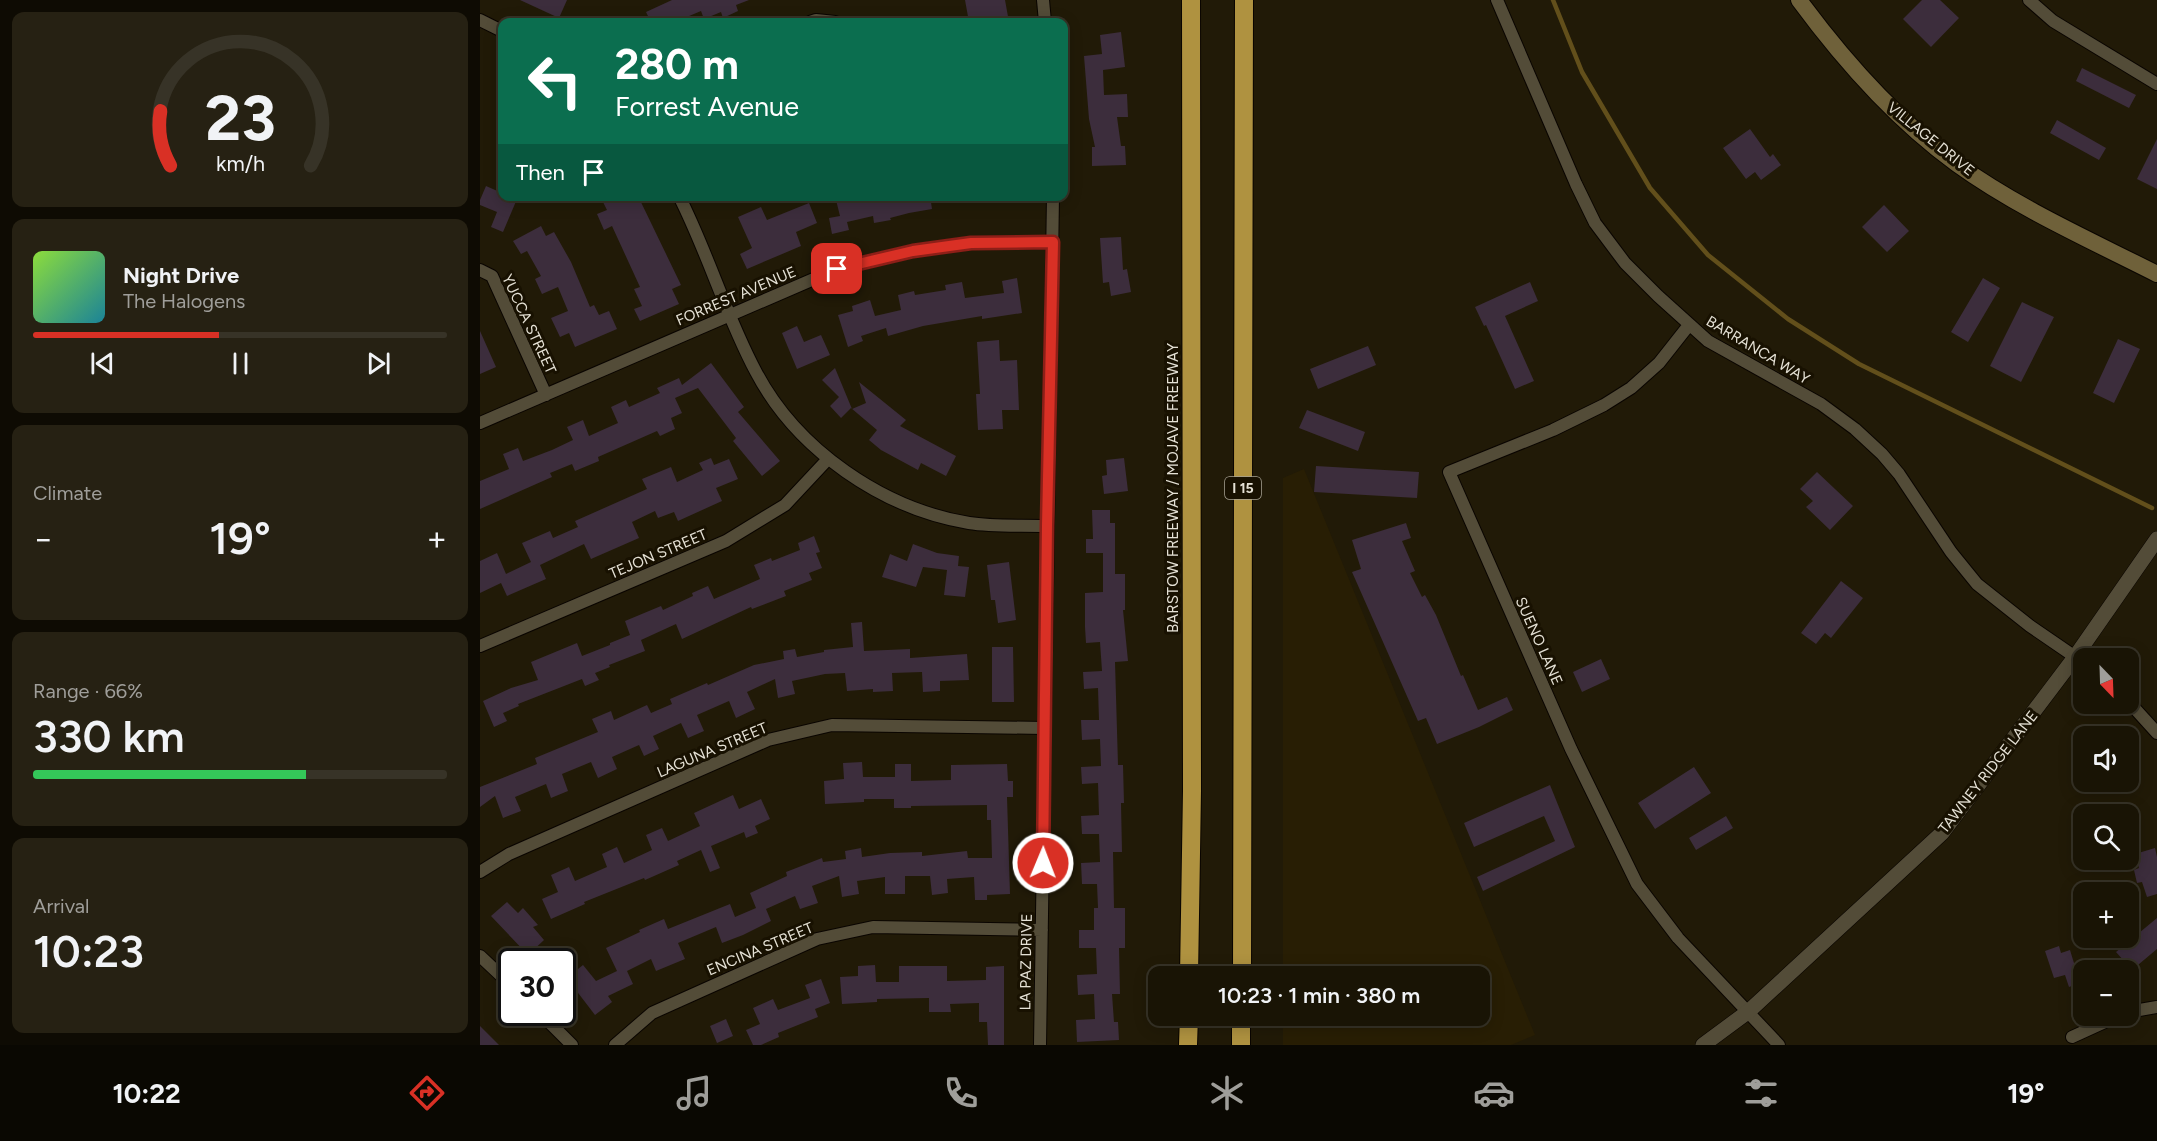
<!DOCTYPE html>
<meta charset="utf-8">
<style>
body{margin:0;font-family:Figtree,sans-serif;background:#262113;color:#f1f3f6;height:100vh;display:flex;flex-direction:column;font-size:22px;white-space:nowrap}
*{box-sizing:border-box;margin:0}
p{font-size:20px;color:#9f9e9a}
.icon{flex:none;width:33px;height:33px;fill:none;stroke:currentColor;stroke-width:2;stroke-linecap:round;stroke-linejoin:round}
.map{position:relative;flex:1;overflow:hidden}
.details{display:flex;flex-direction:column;gap:12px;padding:12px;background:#0e0b03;width:480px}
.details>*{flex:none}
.top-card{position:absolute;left:18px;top:18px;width:570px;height:183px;border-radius:12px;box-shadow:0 3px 15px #0003,0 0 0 2px #373327;background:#0b6e4f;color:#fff;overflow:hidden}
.needle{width:39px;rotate:157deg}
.tools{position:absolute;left:1593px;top:648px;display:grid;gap:12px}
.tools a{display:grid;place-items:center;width:66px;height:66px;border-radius:12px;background:#191405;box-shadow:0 3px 15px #0003,0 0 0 2px #373327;font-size:30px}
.speed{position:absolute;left:18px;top:948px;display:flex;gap:12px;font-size:30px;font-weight:700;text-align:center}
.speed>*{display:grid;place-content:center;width:78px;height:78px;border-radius:50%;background:#191405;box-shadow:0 3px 15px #0003,0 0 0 2px #373327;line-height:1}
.speed .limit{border:3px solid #111;border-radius:9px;background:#fff;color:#111}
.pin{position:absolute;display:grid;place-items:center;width:51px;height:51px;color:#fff;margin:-26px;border-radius:12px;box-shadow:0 3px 9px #0006}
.me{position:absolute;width:66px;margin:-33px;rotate:1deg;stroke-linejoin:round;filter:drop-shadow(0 0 4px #0008)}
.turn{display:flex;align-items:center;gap:21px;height:126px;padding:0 18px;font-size:27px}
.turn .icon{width:78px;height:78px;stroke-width:2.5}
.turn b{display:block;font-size:42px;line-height:51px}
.then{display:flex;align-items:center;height:57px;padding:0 18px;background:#0003;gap:12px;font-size:22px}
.big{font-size:45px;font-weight:600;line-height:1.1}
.details .tile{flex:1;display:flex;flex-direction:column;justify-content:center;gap:9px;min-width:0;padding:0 21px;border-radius:12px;background:#262113}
.details .dial{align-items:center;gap:0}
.dial svg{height:156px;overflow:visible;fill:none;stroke:#373327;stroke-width:7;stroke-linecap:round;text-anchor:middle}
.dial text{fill:#f1f3f6;stroke:none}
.song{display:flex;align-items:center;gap:18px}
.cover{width:72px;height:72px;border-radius:9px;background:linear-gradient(135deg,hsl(90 70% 55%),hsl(190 70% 35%))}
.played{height:6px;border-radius:3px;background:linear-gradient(90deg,#d93025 45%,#373327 45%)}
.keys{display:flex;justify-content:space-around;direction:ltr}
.heat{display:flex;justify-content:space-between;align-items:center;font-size:33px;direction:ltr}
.charge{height:9px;border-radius:4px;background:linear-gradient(90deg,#34c759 66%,#373327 0)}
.trip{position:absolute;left:668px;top:966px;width:342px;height:60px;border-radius:12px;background:#191405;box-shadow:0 3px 15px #0003,0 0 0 2px #373327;font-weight:600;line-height:60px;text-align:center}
.tabs{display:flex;height:96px;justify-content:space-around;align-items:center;background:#0a0802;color:#9f9e9a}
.tabs .icon{width:42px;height:42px}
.tabs .on{color:#d93025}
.tabs b{font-size:27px;color:#f1f3f6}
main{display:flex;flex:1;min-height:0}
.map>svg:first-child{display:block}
</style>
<main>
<section class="details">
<div class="tile dial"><svg viewBox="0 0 100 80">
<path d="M14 69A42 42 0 1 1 86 69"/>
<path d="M14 69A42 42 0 0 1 9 41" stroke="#d93025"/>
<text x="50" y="56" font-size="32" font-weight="700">23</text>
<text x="50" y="72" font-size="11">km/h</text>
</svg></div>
<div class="tile">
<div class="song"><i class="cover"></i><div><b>Night Drive</b><p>The Halogens</p></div></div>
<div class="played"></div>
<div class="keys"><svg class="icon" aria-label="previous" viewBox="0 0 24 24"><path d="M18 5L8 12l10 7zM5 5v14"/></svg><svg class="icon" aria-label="pause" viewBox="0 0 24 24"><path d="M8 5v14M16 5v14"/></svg><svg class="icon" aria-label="next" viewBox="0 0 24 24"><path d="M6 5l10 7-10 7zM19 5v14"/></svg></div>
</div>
<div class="tile"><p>Climate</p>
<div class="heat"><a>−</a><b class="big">19°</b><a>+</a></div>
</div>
<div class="tile"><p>Range · 66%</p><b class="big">330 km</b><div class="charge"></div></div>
<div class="tile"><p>Arrival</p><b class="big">10:23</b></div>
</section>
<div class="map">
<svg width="1677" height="1045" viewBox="0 0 1677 1045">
<rect width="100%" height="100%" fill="#211a07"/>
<!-- built -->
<path fill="#281e04" d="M824,469L1055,1035L1031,1045H803V1016H999V976H803V478Z"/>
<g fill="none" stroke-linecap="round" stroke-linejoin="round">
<!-- stream -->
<path stroke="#624f1b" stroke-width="4.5" d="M1073,0L1102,72L1170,188L1228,255L1308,319L1379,364L1672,508"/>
</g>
<!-- building -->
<path fill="#3c2d3c" d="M40,0H87L79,18Z
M192,0H269L256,5L258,11L243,18L241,12L224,19L221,11L195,22H171L166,12Z
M485,0H525L529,22H489Z
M1442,0H1460L1479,18L1451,47L1423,19Z
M641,32L645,67L623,70L624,95L647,94L648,117H637L641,146H645L646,165L612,166V147H615L609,119L604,56L622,54L620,35Z
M1602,68L1656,95L1649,108L1596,81Z
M1577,120L1626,148L1619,160L1570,133Z
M1270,129L1290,157L1293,154L1301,165L1281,180L1275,172L1266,179L1243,148Z
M1677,139V189L1657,179Z
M6,186L22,193V196H31L37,199L23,232L11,227L17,212L0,205V200Z
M120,196H158L201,285L192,289L199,304L160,321L154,309L162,306L154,289L160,287L132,226L124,230L117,214L127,210Z
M355,196H378L379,200L396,196H450L452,209L429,213L410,218L411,220L394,223L393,216L367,222L369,230L352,234L349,218L360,216Z
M329,203L337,223L316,232L321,246L267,269L260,254L272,248L258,217L281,207L287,220Z
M1404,205L1429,231L1407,252L1382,227Z
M61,226L66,236L74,232L91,262L110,307L114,305L119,315L129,311L137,329L95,347L89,333L80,337L71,318L88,311L78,287L62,294L55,279L61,276L47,251L41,254L33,241Z
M641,237L643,270L647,269L651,292L631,296L629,282L623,283L620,238Z
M537,278L542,313L502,319V316L443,326L408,336L406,328L381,336L383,341L368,347L358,315L373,311L372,306L390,300L395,316L421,310L418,295L434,291L435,295L466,290L465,285L482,282L485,298L524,293L522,281Z
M1503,278L1520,288L1488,342L1471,332Z
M1050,282L1058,301L1025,316L1054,381L1035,389L1006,325L1004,326L995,307Z
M1542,302L1574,317L1541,382L1510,366Z
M317,326L324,342L341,335L350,355L317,369L302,333Z
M0,331L16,367L0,374Z
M1638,339L1660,349L1634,403L1613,393Z
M519,340L520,361L537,360L539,410H522L523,429L498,430L496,394H500L497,342Z
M888,346L896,365L838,389L830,369Z
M231,363L264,407L258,412L300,461L282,476L253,441L256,438L218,388L195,398L202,413L191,418L195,429L180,436L177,431L118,457L119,461L95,471L92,464L70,473L72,477L0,509V481L29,469L23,454L38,448L43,461L72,450L93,440L87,427L103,420L109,436L138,423L131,407L146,400L149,407L180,393L177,388L199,378L202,385Z
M355,368L372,409L386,403L379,382L426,420L420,426L476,456L466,476L441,463L438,470L401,450L389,440L397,430L371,408L361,418L350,406L359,397L342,380Z
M827,410L885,432L878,451L819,428Z
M231,458L234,465L249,459L258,479L236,488L242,501L198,521L194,512L178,518L175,511L152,522L159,538L111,559L104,544L60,565L66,579L27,596L21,583L0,593V561L17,553L26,574L51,562L42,543L70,531L73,538L98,527L95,521L167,489L162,479L191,467L197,482L223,470L219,463Z
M644,458L648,491L624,494L622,476L627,475L626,460Z
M836,466L939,472L937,498L834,492Z
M1337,472L1373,506L1350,530L1326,507L1333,501L1320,489Z
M612,510H630V523H635V574H645V610H643L648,661L635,662L638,765H643L644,803H641L642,852H633L634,908H645V948H639L640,994H632L634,1022H638L639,1040L597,1042L596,1020L615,1019L614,994L598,995L597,975L617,974L616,948H599V930H614V908H618L617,884H602L601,863L620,862L619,834H602L601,816L619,815L618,783L602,784L601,767L621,766L620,739L602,740L601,720H619L618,688L604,689L603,672L622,671L620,642L606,643L605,627V593L623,592V553H606V539H613Z
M926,523L931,538L922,541L935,571L930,573L942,597L945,595L956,615L981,676L983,675L998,710L1027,697L1033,710L999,727L957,744L946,718L938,721L872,572L881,569L872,540Z
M334,536L340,552L336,553L342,568L329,573L332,580L304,591L306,596L272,609L271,607L202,639L196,624L161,640L165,651L129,665L130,667L115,673L119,680L105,686L102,679L38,704L39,706L23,713L27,721L14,727L3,701L31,688L58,680L51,662L97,643L102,656L130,645V643L150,635L145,621L181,606L183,610L213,596L212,593L228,586L234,599L280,579L274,565L291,558L292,561L320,550L318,543Z
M433,544L457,553L479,556L478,566L489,567L485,597L464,595L467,570L443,567L436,587L402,577L410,554L427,561Z
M529,562L536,620L518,623L515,600H511L507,565Z
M1361,581L1383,598L1351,638L1345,633L1336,644L1321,633Z
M382,622L384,651L430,649V658L487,654L489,680L460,681V691L443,692L442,672L412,673L413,691L393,692V689L367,691L365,673L345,674L312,681L315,694L298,698L295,679L267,692L275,709L256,718L249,701L217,715L224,731L208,738L201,723L173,736L179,749L164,756L159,745L132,757L137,769L118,778L111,762L82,774L88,791L71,798L66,784L35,797L41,811L23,818L15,796L0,807V787L57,764L55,758L118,732L112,719L131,711L134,720L167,705L171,713L192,704L190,699L227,683L228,685L274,665L304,659L303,651L315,649L317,657L344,652V650L373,647L371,623Z
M512,647H533L534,702H512Z
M1121,659L1130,679L1102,692L1093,672Z
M382,762L383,777H415V764H431V781L471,780V765L527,764L528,781H533V797H527L530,894L507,895V900H495L494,877L467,879L468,893L452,895L450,876H425V894H405V877L377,881L379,894L362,897L359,876L332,886L338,903L320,909L315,896L286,909L291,921L263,935L242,943L236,927L198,943L205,959L176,971L171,959L147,971L153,984L128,996L132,1002L115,1015L92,985L82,993V959L93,973L103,965L116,981L137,971L126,948L160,932L159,930L184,919L188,929L250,904L255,917L276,908L270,893L307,876L306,872L342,858L343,862L366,859L365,851L381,848L382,857L410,853L442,852V856L487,851L488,858H512L511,820H507V805L431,806V808H414V799H384V802L345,804L344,781L364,779L363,763Z
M1214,767L1231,793L1175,829L1158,803Z
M1070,785L1095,847L1003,891L997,877L1075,841L1064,816L994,847L984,823Z
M253,795L259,809L281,799L290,819L275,826L278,833L266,838L264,832L231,846L240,868L230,872L221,850L197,861L199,865L165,880L164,878L104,902L105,904L71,919L62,899L78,892L71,875L89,867L95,881L127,867L122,854L137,847L144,863L172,850L166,835L182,828L188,841L220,826L214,813Z
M1246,816L1253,828L1216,850L1209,838Z
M1675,848L1677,857V894L1667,897L1662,882L1657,883L1654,870L1659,868L1655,854Z
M27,902L38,913L43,908L58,925L53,927L64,940L48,955L11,916Z
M1677,918V949L1652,970L1636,952Z
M1579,946L1581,953L1590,950L1600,983L1589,987L1585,975L1574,978L1565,951Z
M395,965L396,982H419V966H467V981L506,980V967L524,966V1045H508L507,1022H499V1003L470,1004L471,1012H449V998L397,999V1002L362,1004L360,977L378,976V966Z
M341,979L350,1003L335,1009L338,1017L298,1033L299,1037L281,1045H273L266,1030L280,1024L273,1008L293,999L298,1010L330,998L325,985Z
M246,1019L253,1036L237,1043L230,1026Z
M0,1026L19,1045H0Z"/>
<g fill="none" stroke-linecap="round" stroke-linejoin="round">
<!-- minor casing -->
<g stroke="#0a0500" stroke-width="14">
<path id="minor" d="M563,0L565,22
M1017,0L1096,184L1115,223L1145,263L1178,296L1228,341L1341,404L1375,429L1402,454L1419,474L1471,552L1497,584L1550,626L1604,663
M1549,0L1573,21L1677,84
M0,20L22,31
M330,22L336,20L355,22
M199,196C228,253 246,316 276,372C317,450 403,509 489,523C514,527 542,525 567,526
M0,270L12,276L66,395
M1209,325L1179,363L1151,388L1124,405L1073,430L969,472L1091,749L1157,884L1198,938L1299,1045
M0,423L357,269L433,251L491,243L573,242
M0,646L246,541L305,505L348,459
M1648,701L1677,733
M0,872L29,854L288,740L352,725L564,728
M0,956L32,986
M59,1012L92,1045
M1648,1012L1677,1007
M1592,1037L1638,1016
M135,1045L172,1013L337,939L393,927L562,930
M560,1045L573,196"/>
</g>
<!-- tertiary casing -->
<g stroke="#0a0500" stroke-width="16">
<path id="tertiary" d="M1223,1045L1269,1011L1462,833L1595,657L1677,539"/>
</g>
<!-- secondary casing -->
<g stroke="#0a0500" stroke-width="18">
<path id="secondary" d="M1319,0C1364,61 1415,119 1477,164C1538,208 1610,240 1677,274"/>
</g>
<!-- motorway casing -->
<g stroke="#0a0500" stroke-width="20">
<path id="motorway" d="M709,976L712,791L711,0
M762,976L764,0
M708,1045L709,1016
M761,1045V1016"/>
</g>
<!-- minor -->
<use href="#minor" stroke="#534c38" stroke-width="12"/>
<!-- tertiary -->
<use href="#tertiary" stroke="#534c38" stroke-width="15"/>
<!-- secondary -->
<use href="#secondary" stroke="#6f613a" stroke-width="16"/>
<!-- motorway -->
<use href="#motorway" stroke="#af9240" stroke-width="18"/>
</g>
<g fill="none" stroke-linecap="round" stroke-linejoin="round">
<!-- route casing -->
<g stroke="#8d1f18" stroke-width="15">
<path id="route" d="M357,269L433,251L491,243L573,242L567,526L563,863"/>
</g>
<!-- route -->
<use href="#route" stroke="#d93025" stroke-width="10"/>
</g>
<g text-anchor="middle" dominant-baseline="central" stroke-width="6" stroke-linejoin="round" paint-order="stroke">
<!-- shield labels -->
<rect fill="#181101" stroke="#a8a395" stroke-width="1.5" x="745" y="477" width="36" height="22" rx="4.5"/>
<g font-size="14" font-weight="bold" fill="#e5e1d5">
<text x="763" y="488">I 15</text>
</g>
<!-- street labels -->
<g font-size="15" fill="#e5e1d5" stroke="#181101">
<text transform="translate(1451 139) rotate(39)">VILLAGE DRIVE</text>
<text transform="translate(256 296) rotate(-23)">FORREST AVENUE</text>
<text transform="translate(49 324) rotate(65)">YUCCA STREET</text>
<text transform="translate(1278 350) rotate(31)">BARRANCA WAY</text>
<text transform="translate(693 488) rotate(-90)">BARSTOW FREEWAY / MOJAVE FREEWAY</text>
<text transform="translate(178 554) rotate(-23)">TEJON STREET</text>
<text transform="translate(1059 641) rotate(66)">SUENO LANE</text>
<text transform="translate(232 750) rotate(-23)">LAGUNA STREET</text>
<text transform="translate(1508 772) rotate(-52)">TAWNEY RIDGE LANE</text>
<text transform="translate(280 949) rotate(-23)">ENCINA STREET</text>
<text transform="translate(546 962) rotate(-89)">LA PAZ DRIVE</text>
</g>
</g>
</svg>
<div class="tools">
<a><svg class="needle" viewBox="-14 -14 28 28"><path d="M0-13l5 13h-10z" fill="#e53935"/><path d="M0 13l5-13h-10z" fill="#9f9e9a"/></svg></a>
<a><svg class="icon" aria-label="sound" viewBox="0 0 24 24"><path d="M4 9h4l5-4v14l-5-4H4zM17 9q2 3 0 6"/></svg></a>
<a><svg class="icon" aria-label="search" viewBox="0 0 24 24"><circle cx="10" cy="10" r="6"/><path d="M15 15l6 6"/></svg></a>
<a>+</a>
<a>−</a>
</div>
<div class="speed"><div class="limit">30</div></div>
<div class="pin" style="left:357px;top:269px;background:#d93025"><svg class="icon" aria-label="arrive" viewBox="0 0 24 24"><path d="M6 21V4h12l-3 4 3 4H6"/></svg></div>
<svg class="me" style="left:563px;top:863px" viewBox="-20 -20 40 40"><circle r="17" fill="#d93025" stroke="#fff" stroke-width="3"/><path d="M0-11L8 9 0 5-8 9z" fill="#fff"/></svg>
<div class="trip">10:23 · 1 min · 380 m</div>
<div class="top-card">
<div class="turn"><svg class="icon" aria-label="left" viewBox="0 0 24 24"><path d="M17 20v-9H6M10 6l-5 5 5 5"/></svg><div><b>280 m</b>Forrest Avenue</div></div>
<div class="then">Then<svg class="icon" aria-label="arrive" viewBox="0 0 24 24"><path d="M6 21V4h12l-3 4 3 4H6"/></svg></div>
</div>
</div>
</main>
<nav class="tabs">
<b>10:22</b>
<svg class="icon on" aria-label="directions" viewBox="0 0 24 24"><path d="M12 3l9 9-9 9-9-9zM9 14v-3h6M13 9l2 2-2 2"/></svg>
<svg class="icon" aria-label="music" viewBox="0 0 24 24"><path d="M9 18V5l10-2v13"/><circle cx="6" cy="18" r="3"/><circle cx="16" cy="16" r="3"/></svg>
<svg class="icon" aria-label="phone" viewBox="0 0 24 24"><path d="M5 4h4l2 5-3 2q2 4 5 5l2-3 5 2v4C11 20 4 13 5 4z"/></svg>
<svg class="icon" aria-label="climate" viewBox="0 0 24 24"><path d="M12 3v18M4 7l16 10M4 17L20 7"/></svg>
<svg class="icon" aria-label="car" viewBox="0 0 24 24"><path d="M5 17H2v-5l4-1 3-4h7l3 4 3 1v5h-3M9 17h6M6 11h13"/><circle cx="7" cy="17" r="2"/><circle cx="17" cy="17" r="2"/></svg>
<svg class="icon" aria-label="filters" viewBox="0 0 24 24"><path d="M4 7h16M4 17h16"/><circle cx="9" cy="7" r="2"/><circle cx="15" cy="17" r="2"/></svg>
<b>19°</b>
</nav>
